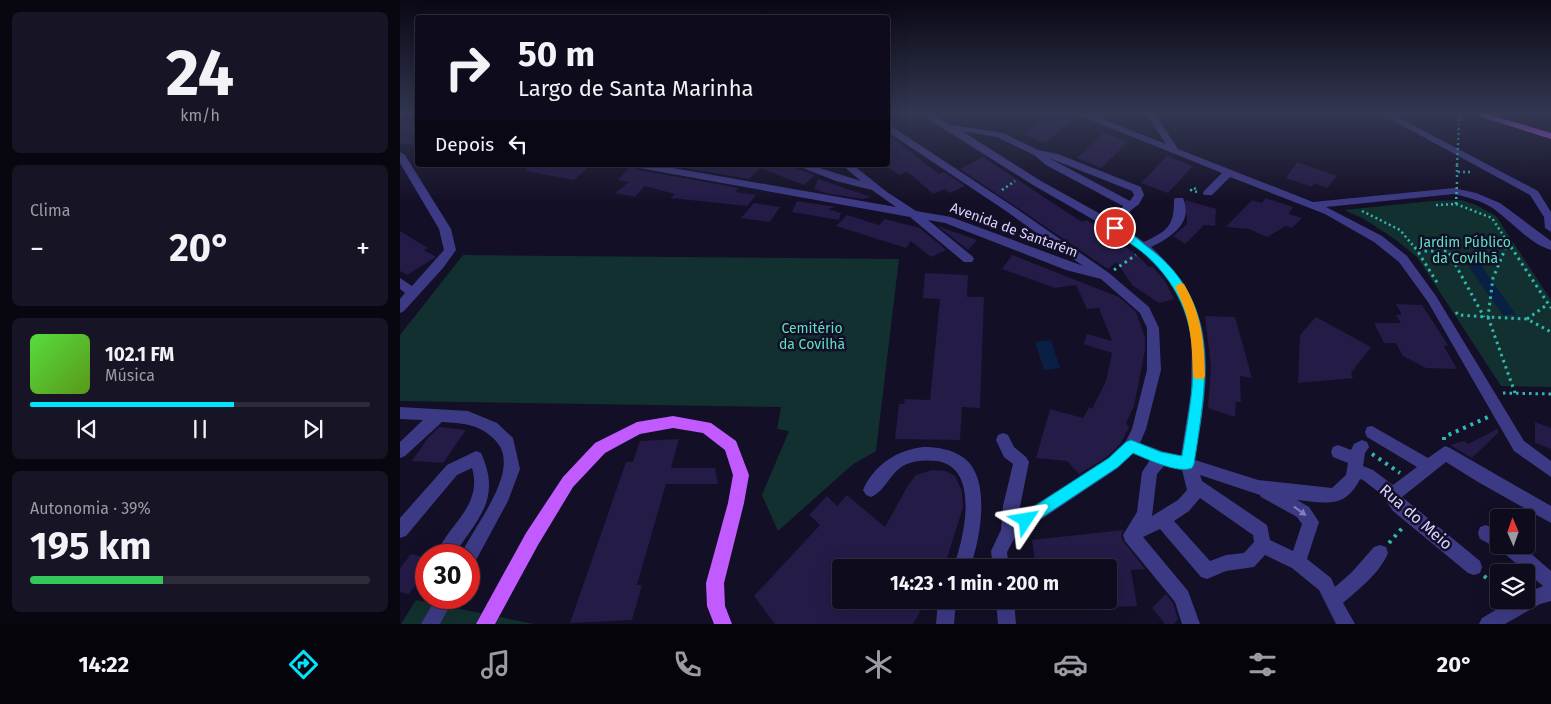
<!DOCTYPE html>
<html lang="pt">
<meta charset="utf-8">
<style>
body{margin:0;font-family:"Fira Sans",sans-serif;background:#171425;color:#f1f3f6;height:100vh;display:flex;flex-direction:column;font-size:19px;white-space:nowrap}
*{box-sizing:border-box;margin:0}
p{font-size:16px;color:#9b9ba3}
.icon{flex:none;width:28px;height:28px;fill:none;stroke:currentColor;stroke-width:2;stroke-linecap:round;stroke-linejoin:round}
.map{position:relative;flex:1;overflow:hidden}
.drawer{display:flex;flex-direction:column;gap:12px;padding:12px;background:#08060f;width:400px}
.drawer>*{flex:none}
.top-card{position:absolute;left:15px;top:15px;width:475px;height:152px;border-radius:5px;box-shadow:0 5px 20px #0002,0 0 0 1px #2e2b3b;background:#0e0b1c;color:#f1f3f6;overflow:hidden}
.needle{width:32px;rotate:358deg}
.buttons{position:absolute;left:1090px;top:509px;display:grid;gap:10px}
.buttons a{display:grid;place-items:center;width:45px;height:45px;border-radius:5px;background:#0e0b1c;box-shadow:0 5px 20px #0002,0 0 0 1px #2e2b3b;font-size:25px}
.speed{position:absolute;left:15px;top:544px;display:flex;gap:10px;font-size:25px;font-weight:700;text-align:center}
.speed>*{display:grid;place-content:center;width:65px;height:65px;border-radius:50%;background:#0e0b1c;box-shadow:0 5px 20px #0002,0 0 0 1px #2e2b3b;line-height:1}
.speed .limit{border:8px solid #d22;background:#fff;color:#111}
.pin{position:absolute;display:grid;place-items:center;width:42px;height:42px;color:#fff;margin:-21px;border:2px solid #fff;border-radius:50%;box-shadow:0 1px 5px #0007}
.me{position:absolute;width:55px;margin:-28px;rotate:57deg;stroke-linejoin:round;filter:drop-shadow(0 0 4px #0008)}
.turn{display:flex;align-items:center;gap:18px;height:105px;padding:0 20px;font-size:22px}
.turn .icon{width:65px;height:65px;stroke-width:2.5}
.turn b{display:block;font-size:35px;line-height:42px}
.then{display:flex;align-items:center;height:48px;padding:0 20px;background:#0003;gap:10px;font-size:19px}
.big{font-size:38px;font-weight:700;line-height:1.1}
.drawer .card{flex:1;display:flex;flex-direction:column;justify-content:center;gap:8px;min-width:0;padding:0 18px;border-radius:8px;background:#171425}
.drawer .dial{align-items:center;gap:0}
.dial b{font-size:65px;line-height:1}
.song{display:flex;align-items:center;gap:15px}
.cover{width:60px;height:60px;border-radius:8px;background:linear-gradient(135deg,hsl(110 70% 55%),hsl(90 70% 35%))}
.played{height:5px;border-radius:2px;background:linear-gradient(90deg,#00e5ff 60%,#2e2b3b 60%)}
.keys{display:flex;justify-content:space-around;direction:ltr}
.heat{display:flex;justify-content:space-between;align-items:center;font-size:28px;direction:ltr}
.charge{height:8px;border-radius:4px;background:linear-gradient(90deg,#34c759 39%,#2e2b3b 0)}
.trip{position:absolute;left:432px;top:559px;width:285px;height:50px;border-radius:5px;background:#0e0b1c;box-shadow:0 5px 20px #0002,0 0 0 1px #2e2b3b;font-weight:700;line-height:50px;text-align:center}
.dock{display:flex;height:80px;justify-content:space-around;align-items:center;background:#06040b;color:#9b9ba3}
.dock .icon{width:35px;height:35px}
.dock .on{color:#00e5ff}
.dock b{font-size:22px;color:#f1f3f6}
main{display:flex;flex:1;min-height:0}
.map>svg:first-child{display:block}
</style>
<main>
<section class="drawer">
<div class="card dial"><b>24</b><p>km/h</p></div>
<div class="card"><p>Clima</p>
<div class="heat"><a>−</a><b class="big">20°</b><a>+</a></div>
</div>
<div class="card">
<div class="song"><i class="cover"></i><div><b>102.1 FM</b><p>Música</p></div></div>
<div class="played"></div>
<div class="keys"><svg class="icon" aria-label="previous" viewBox="0 0 24 24"><path d="M18 5L8 12l10 7zM5 5v14"/></svg><svg class="icon" aria-label="pause" viewBox="0 0 24 24"><path d="M8 5v14M16 5v14"/></svg><svg class="icon" aria-label="next" viewBox="0 0 24 24"><path d="M6 5l10 7-10 7zM19 5v14"/></svg></div>
</div>
<div class="card"><p>Autonomia · 39%</p><b class="big">195 km</b><div class="charge"></div></div>
</section>
<div class="map">
<svg width="1151" height="624" viewBox="0 0 1151 624">
<rect width="100%" height="100%" fill="#130f26"/>
<!-- green -->
<path fill="#12302f" d="M1061,200L1076,205L1096,216L1151,300V387L1101,386L1017,257L996,240L964,219L944,210L1031,201Z
M63,255L499,259L476,451L452,465L378,531L362,495L389,431L377,429L381,407L0,401V335Z
M16,600L134,624H1Z"/>
<!-- water -->
<path fill="#0a1f44" d="M1062,257H1075L1116,315H1103Z
M651,340L660,368L644,370L635,342Z"/>
<!-- building -->
<path fill="#241b47" d="M647,114H674L677,116L645,143L623,134Z
M0,117L18,126V146L0,143Z
M705,132L728,142L701,168L677,158Z
M488,135L539,174L544,172L565,186L550,193L545,189L533,194L507,171L499,175L488,167Z
M767,156L793,166L768,193L741,183Z
M583,157L682,222L687,220L737,255L749,267H753L765,281L774,299L759,303L732,285L717,262L708,269L560,169Z
M897,162L937,176L927,188L914,183L912,187L886,178Z
M127,165H191L174,180L126,171Z
M231,165L239,170L339,188L335,192L356,195L347,206L271,198L275,194L245,186L235,197L215,193L229,182L218,180Z
M267,165H388L415,175L404,185L360,168L349,179Z
M418,179L471,197L462,199L425,193L414,189Z
M865,198L893,207L889,214L902,218L892,228L886,226L867,237L849,229L826,227L852,200L862,203Z
M785,200L816,209L815,226L804,225L785,244L773,236L787,224Z
M397,201L436,207L428,209L441,213L439,220L392,212Z
M354,203L380,207L370,222L341,218Z
M447,215L479,225L485,219L520,228L546,250L531,257L511,241L506,248L436,226Z
M538,226L577,240L568,250Z
M0,231L28,248L24,250L36,257L7,275L0,271Z
M612,255L719,297L736,312L745,337V350L734,406L726,423L729,427L721,443L707,457L679,474L667,461L636,458L650,409L683,418L689,407L692,409L706,381L712,353L684,344L687,334L712,341L699,308L687,309L676,285L655,288L602,269Z
M525,273L568,275L567,297H584L580,408L562,407L560,440L495,439L499,404H504L505,399L530,400L540,299L523,298Z
M996,304L1022,305L1048,345L1044,346L1057,369L1026,368L1003,356L996,343H984L974,323H1001L996,315H1002Z
M805,316L835,317L852,378L840,376L841,402H836L835,417L808,408L811,367Z
M916,317L971,347L951,373L953,378L898,383L900,335Z
M1135,422L1151,428V449L1135,443Z
M39,427L66,430L43,463L12,461L27,439Z
M1097,429L1099,432L1072,458L1050,445L1064,441L1068,444Z
M279,439L271,468H315L318,484H266L237,585H242L232,620L170,623L226,462H233L240,441Z
M532,470L545,471L555,476L562,491L563,507L544,568H441V600H527L513,624H375L354,596L420,525L409,515L427,496L437,506L447,495L485,527L507,487L516,475Z
M723,530L721,536L724,542L745,569L731,570L737,606L709,607V568H636L632,540Z
M11,554L26,558V570L9,594L0,592V568Z
M766,594L773,603L778,619L774,624H765L752,608Z"/>
<g fill="none" stroke-linecap="round" stroke-linejoin="round">
<!-- path-far2 -->
<path stroke="#2fb8b0" stroke-width="2.5" stroke-dasharray="2 3" stroke-linecap="butt" d="M1059,121L1060,117L1067,118
M1057,165V178
M1058,172H1071
M602,190L615,181
M797,192L791,190L794,188L798,190
M1036,205L1056,204L1092,218L1112,249
M962,211L1000,230L1016,249
M1105,249L1109,243"/>
<!-- path-far1 -->
<path stroke="#2fb8b0" stroke-width="3" stroke-dasharray="2.5 4" stroke-linecap="butt" d="M1015,247L1038,284
M1111,247L1151,308
M1018,251H1048L1084,317
M714,270L736,255
M1056,312L1058,315L1088,317L1093,278L1106,247
M1127,319L1148,304
M1103,393L1151,394
M1115,393L1088,317L1127,319L1151,332"/>
<!-- path -->
<path stroke="#2fb8b0" stroke-width="4" stroke-dasharray="3 5" stroke-linecap="butt" d="M1044,440V437L1088,417
M972,454L1000,473
M989,543L1003,527
M1084,576L1099,588"/>
<!-- minor -->
<path fill="#3d3a85" fill-rule="evenodd" d="M520,114H531L551,125L603,133L638,150L658,154L741,187L744,195L739,204L730,211L722,226L744,242C767,231 774,227 774,200L775,198H783C794,223 770,238 751,247C822,310 809,376 795,460L858,480L932,488L946,475L948,463L933,457L931,452L933,447L938,445L951,450L954,444L962,440L967,442L969,447L965,453L963,466L973,470L993,485L1017,467L967,437L965,432L967,427L972,426L1028,458L1045,446L1050,448L1151,506V523L1078,482L1046,462L1002,497L1080,561L1082,567L1080,573L1074,575L1068,573L993,511L981,494L963,480L960,479C945,509 926,503 897,500L909,507L919,522L907,559L931,578L935,587L952,572L974,547L980,545L986,547L988,553C980,573 959,589 943,603L955,624H936L919,590L892,568L865,555L854,567L826,571L807,579L801,577L760,529L743,537L788,591L800,624H782L775,602L725,541L723,535L737,512L742,472L750,460L733,454L718,468L615,537L607,552L609,568H593L591,551L601,530L603,506L613,464L604,457L596,440L598,435L603,433L608,435L614,447L626,457L629,462L618,516L708,458L726,441L732,429L747,370V328L740,313L701,279L666,270L545,223L528,220L572,256L574,259L572,262H564L510,217L239,168L234,165H256L496,207L472,190L436,181L395,165H410L461,181L442,165H453L487,192L516,211L551,217L683,266L606,211L488,132V125L491,126L614,207L709,273L749,307L759,328L761,370L746,429L740,443L762,451L781,456L791,392L792,337L783,304L766,276L741,251L713,231L633,185ZM562,131L597,137L634,155L646,165L723,206L713,221L641,181ZM649,158L732,191L734,195L730,201ZM764,466L782,470L787,490L778,500L752,516L757,474ZM800,475L860,495L861,497L897,517L902,524L893,551L870,540L867,525L802,481ZM800,498L853,535L854,542L844,553L826,555L810,561L774,521L789,511Z
M676,114H689L766,144L746,114H755L778,149L913,202L1054,188L1076,193L1100,203L1151,241V250C1130,244 1112,222 1094,209C1083,201 1067,197 1054,194L926,207L982,236L1007,256L1036,296L1124,441L1151,461V477L1114,451L1028,302L999,262L974,242L925,214L830,177L812,195H804L803,193L804,191L822,173Z
M981,114H992L1138,191L1151,212V232L1145,228L1144,217L1130,195Z
M0,152L5,155L51,229L56,250L43,268L4,311L0,313V299L5,293L0,289V278L12,286L44,250L39,229L0,163Z
M0,407L68,411L97,423L113,438L120,469L108,501L75,562L69,564V555H61C73,526 124,469 95,440C80,424 62,423 42,422L5,456L0,458V442L23,420L0,419Z
M523,447C537,447 552,449 564,458C592,479 580,540 570,568H553C564,539 581,468 537,461C527,460 516,460 507,464C491,470 486,491 471,497L466,495L463,490C474,465 497,450 523,447Z
M76,451L81,453C102,499 78,518 54,555H36C49,523 83,506 72,468L57,475L6,536L0,538V518L47,465Z
M1086,525L1099,532V545H1121L1151,571V601L1140,604L1105,624H1079L1082,618L1113,600H1126V593L1143,586L1099,549L1080,539L1078,533L1080,527Z
M36,598H54L40,624H21Z
M538,600H556L554,624H536Z
M596,600H614L616,624H598Z"/>
<!-- major -->
<path fill="#c25bff" fill-rule="evenodd" d="M1072,114H1087L1151,133V139Z
M273,416L311,423L336,441L349,475L344,503L324,583L325,606L332,624H314L307,606L306,583L328,503L333,475L325,450L303,433L273,428L240,434L205,453L173,487L138,545L95,624H76L126,533L163,477L195,443L237,422Z"/>
<!-- path-bridge -->
<path stroke="#2fb8b0" stroke-width="2.5" stroke-dasharray="2 3" stroke-linecap="butt" d="M1057,165L1059,124
M1056,204L1057,182"/>
</g>
<!-- one-way arrows -->
<defs><path id="oneway-solid" d="M-6-.8H1V-3.2L6.5 0L1 3.2V.8H-6Z" transform="scale(1.25)"/></defs>
<use fill="#837fbc" href="#oneway-solid" transform="translate(900 511) rotate(36)"/>
<!-- sky -->
<linearGradient id="sky" x2="0" y2="1"><stop stop-color="#0a0815"/><stop offset="0.56" stop-color="#333752"/><stop offset="1" stop-color="#333752" stop-opacity="0"/></linearGradient>
<rect width="1151" height="202" fill="url(#sky)"/>
<!-- route -->
<path fill="#00e5ff" stroke="#0095a6" d="M715,224C727,228 739,241 749,248C823,303 806,385 794,464L792,468C778,474 747,459 733,453L718,467L626,528L621,526L619,520L621,515L709,458L726,442L731,440L761,452L782,456C793,387 809,323 756,265C744,251 726,241 711,230V225Z"/>
<!-- slow -->
<path fill="#f59e0b" d="M780,283L784,284C802,316 804,340 805,376L803,379H795L793,376C792,341 791,318 775,287Z"/>
<g text-anchor="middle" dominant-baseline="central" stroke-width="5" stroke-linejoin="round" paint-order="stroke">
<!-- street labels -->
<g font-size="14" fill="#d9d4ff" stroke="#130f26">
<text transform="translate(614 230) rotate(20)">Avenida de Santarém</text>
</g>
<!-- park labels -->
<g font-size="14" fill="#5fe0c0" stroke="#130f26">
<text x="1065" y="242">Jardim Público<tspan x="1065" dy="16">da Covilhã</tspan></text>
<text x="412" y="328">Cemitério<tspan x="412" dy="16">da Covilhã</tspan></text>
</g>
<!-- near-street labels -->
<g font-size="16" fill="#d9d4ff" stroke="#130f26">
<text transform="translate(1016 517) rotate(41)">Rua do Meio</text>
</g>
</g>
</svg>
<div class="buttons">
<a><svg class="needle" viewBox="-14 -14 28 28"><path d="M0-13l5 13h-10z" fill="#e53935"/><path d="M0 13l5-13h-10z" fill="#9b9ba3"/></svg></a>
<a><svg class="icon" aria-label="layers" viewBox="0 0 24 24"><path d="M12 4l9 5-9 5-9-5zM3 14l9 5 9-5"/></svg></a>
</div>
<div class="speed"><div class="limit">30</div></div>
<div class="pin" style="left:715px;top:228px;background:#d93025"><svg class="icon" aria-label="arrive" viewBox="0 0 24 24"><path d="M6 21V4h12l-3 4 3 4H6"/></svg></div>
<svg class="me" style="left:626px;top:520px" viewBox="-20 -20 40 40"><path d="M0-17L14 15 0 8-14 15z" fill="#00e5ff" stroke="#fff" stroke-width="4"/></svg>
<div class="trip">14:23 · 1 min · 200 m</div>
<div class="top-card">
<div class="turn"><svg class="icon" aria-label="right" viewBox="0 0 24 24"><path d="M7 20v-9h11M14 6l5 5-5 5"/></svg><div><b>50 m</b>Largo de Santa Marinha</div></div>
<div class="then">Depois<svg class="icon" aria-label="left" viewBox="0 0 24 24"><path d="M17 20v-9H6M10 6l-5 5 5 5"/></svg></div>
</div>
</div>
</main>
<nav class="dock">
<b>14:22</b>
<svg class="icon on" aria-label="directions" viewBox="0 0 24 24"><path d="M12 3l9 9-9 9-9-9zM9 14v-3h6M13 9l2 2-2 2"/></svg>
<svg class="icon" aria-label="music" viewBox="0 0 24 24"><path d="M9 18V5l10-2v13"/><circle cx="6" cy="18" r="3"/><circle cx="16" cy="16" r="3"/></svg>
<svg class="icon" aria-label="phone" viewBox="0 0 24 24"><path d="M5 4h4l2 5-3 2q2 4 5 5l2-3 5 2v4C11 20 4 13 5 4z"/></svg>
<svg class="icon" aria-label="climate" viewBox="0 0 24 24"><path d="M12 3v18M4 7l16 10M4 17L20 7"/></svg>
<svg class="icon" aria-label="car" viewBox="0 0 24 24"><path d="M5 17H2v-5l4-1 3-4h7l3 4 3 1v5h-3M9 17h6M6 11h13"/><circle cx="7" cy="17" r="2"/><circle cx="17" cy="17" r="2"/></svg>
<svg class="icon" aria-label="filters" viewBox="0 0 24 24"><path d="M4 7h16M4 17h16"/><circle cx="9" cy="7" r="2"/><circle cx="15" cy="17" r="2"/></svg>
<b>20°</b>
</nav>
